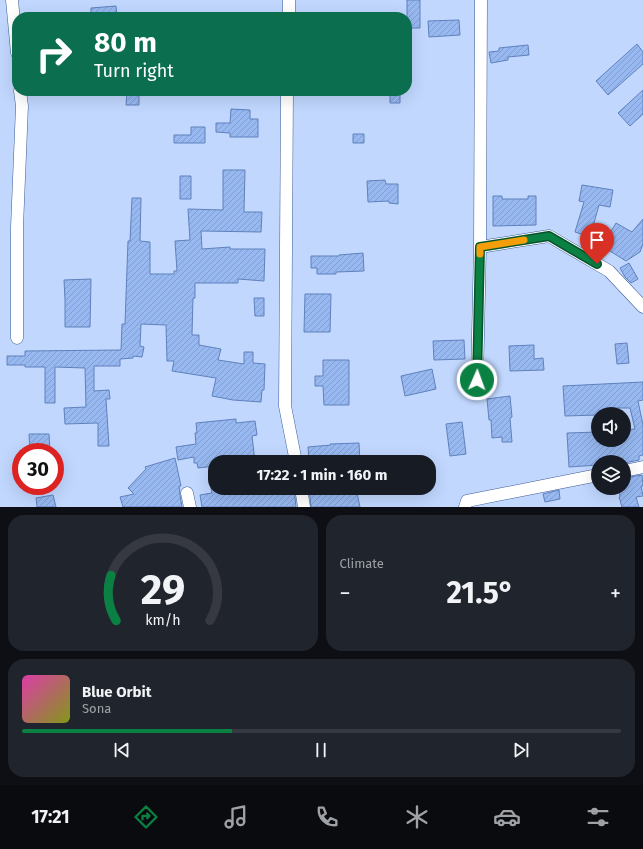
<!DOCTYPE html>
<meta charset="utf-8">
<style>
body{margin:0;font-family:"Fira Sans",sans-serif;background:#20242c;color:#f1f3f6;height:100vh;display:flex;flex-direction:column;font-size:15px;white-space:nowrap}
*{box-sizing:border-box;margin:0}
p{font-size:13px;color:#9ea1a6}
.icon{flex:none;width:22px;height:22px;fill:none;stroke:currentColor;stroke-width:2;stroke-linecap:round;stroke-linejoin:round}
.map{position:relative;height:507px;overflow:hidden}
.drawer{display:flex;flex-direction:column;gap:8px;padding:8px;background:#0d0f14;flex:1}
.drawer>*{flex:none}
.guide{position:absolute;left:12px;top:12px;width:400px;height:84px;border-radius:16px;box-shadow:0 4px 16px #0002;background:#0b6e4f;color:#fff;overflow:hidden}
.buttons{position:absolute;left:591px;top:407px;display:grid;gap:8px}
.buttons a{display:grid;place-items:center;width:40px;height:40px;border-radius:50%;background:#171b24;box-shadow:0 4px 16px #0002;font-size:20px}
.speed{position:absolute;left:12px;top:443px;display:flex;gap:8px;font-size:20px;font-weight:700;text-align:center}
.speed>*{display:grid;place-content:center;width:52px;height:52px;border-radius:50%;background:#171b24;box-shadow:0 4px 16px #0002;line-height:1}
.speed .limit{border:6px solid #d22;background:#fff;color:#111}
.pin{position:absolute;display:grid;place-items:center;width:34px;height:34px;color:#fff;margin:-41px -17px;border-radius:50% 50% 50% 0;rotate:-45deg;box-shadow:0 0 4px #0007}
.pin .icon{rotate:45deg}
.me{position:absolute;width:44px;margin:-22px;rotate:2deg;stroke-linejoin:round;filter:drop-shadow(0 0 3px #0008)}
.turn{display:flex;align-items:center;gap:14px;height:84px;padding:0 16px;font-size:18px}
.turn .icon{width:52px;height:52px;stroke-width:2.5}
.turn b{display:block;font-size:28px;line-height:34px}
.big{font-size:30px;font-weight:700;line-height:1.1}
.drawer .widget{flex:1;display:flex;flex-direction:column;justify-content:center;gap:6px;min-width:0;padding:0 14px;border-radius:16px;background:#20242c}
.drawer .dial{align-items:center;gap:0}
.dial svg{height:104px;overflow:visible;fill:none;stroke:#363941;stroke-width:7;stroke-linecap:round;text-anchor:middle}
.dial text{fill:#f1f3f6;stroke:none}
.song{display:flex;align-items:center;gap:12px}
.cover{width:48px;height:48px;border-radius:6px;background:linear-gradient(135deg,hsl(320 70% 55%),hsl(70 70% 35%))}
.played{height:4px;border-radius:2px;background:linear-gradient(90deg,#0b8043 35%,#363941 35%)}
.keys{display:flex;justify-content:space-around;direction:ltr}
.heat{display:flex;justify-content:space-between;align-items:center;font-size:22px;direction:ltr}
.drawer .tiles{flex:1;display:grid;gap:8px;grid-template-columns:1fr 1fr}
.widget:last-child{grid-column:span 2}
.trip{position:absolute;left:208px;top:455px;width:228px;height:40px;border-radius:16px;background:#171b24;box-shadow:0 4px 16px #0002;font-weight:700;line-height:40px;text-align:center}
.menu{display:flex;height:64px;justify-content:space-around;align-items:center;background:#090b0e;color:#9ea1a6}
.menu .icon{width:28px;height:28px}
.menu .on{color:#0b8043}
.menu b{font-size:18px;color:#f1f3f6}
.map>svg:first-child{display:block}
</style>
<div class="map">
<svg width="643" height="507" viewBox="0 0 643 507">
<defs>
<pattern id="building-hatch" width="6" height="6" patternUnits="userSpaceOnUse"><rect width="6" height="6" fill="#97b8f1"/><path d="M-1 1l2-2M0 6l6-6M5 7l2-2" fill="none" stroke="#819ecf"/></pattern>
</defs>
<rect width="100%" height="100%" fill="#c1d7fe"/>
<!-- building -->
<path fill="url(#building-hatch)" stroke="#5f81bc" d="M407,0H420V28H407Z
M116,6L117,17H91V8Z
M459,20L460,35L429,37L428,21Z
M637,44L643,52V64L608,95L596,81Z
M528,45L529,55L508,57V60L491,63L489,52L499,51V48Z
M643,90V114L630,126L618,113Z
M127,91H139V105H126Z
M390,91H400V103H390Z
M231,109L250,110V119H258V137H230V133L216,132V123H230Z
M191,127H205V143H174V135H191Z
M353,134H364V143H353Z
M223,170H245L244,212H262L261,232L201,231L202,249L230,247V249H265L264,281L238,279V283H195V298H193L192,335H199V345L221,349L218,360L244,364V352H253V363L265,364L264,390H262L261,402L233,400L212,396L216,378L172,371L174,361H167L166,325L141,324L140,346L144,347L142,357L133,356V358L120,359V366H94V391L109,390L110,399H106L109,446H98V423L65,424L64,408L86,407L85,368L55,367V403H45V367H25V365H7V356H25V351L121,350L122,324H125L128,241H130L132,198H141L140,241L150,242V274H174V271H177L175,241L190,240L188,209L223,210Z
M180,176H191V199H180Z
M385,180L386,184H398V204L389,203V201L368,202L367,181Z
M582,185L613,190L610,207L599,205L590,237L575,232L584,202L579,201Z
M493,196H502V199H528V196H536V225L493,226Z
M643,219V244L640,252L626,261L602,246L616,223L632,232Z
M363,253L364,271L336,272V274H317V268H311V256H339V255Z
M629,263L638,279L631,283L625,277L620,268Z
M91,279L90,327H65V300L64,280Z
M305,294H331L330,332H304Z
M254,298H264V316H255Z
M464,340L465,359L434,360L433,341Z
M627,343L629,363L617,364L615,344Z
M534,345V359L543,358L544,370L510,371L509,346Z
M323,360H349V405H324L323,386H315V376H323Z
M432,369L436,389L405,396L401,376Z
M643,382V400L638,401L643,425V455L639,456V460L624,463V460L598,462V465L569,467L567,433L598,432V440H624V430L635,429L630,408H613V412L598,413V415L565,416L563,386Z
M510,396L512,417L510,418L512,442H502V437L492,438L491,420H489L487,399Z
M236,419V423L255,421L257,435L252,436L255,462H237V459L215,461V466L198,468L197,463H194V457L178,460L176,447L196,444L195,433H197L196,423Z
M462,422L466,454L450,456L446,424Z
M29,434H49L50,452H30Z
M359,443L360,462H309L308,447L331,445L330,444Z
M175,458L181,486H179L180,495L182,507H123L120,497L134,494L128,488L146,469L145,467Z
M642,475L643,486H641L643,496L636,497L639,507H622L619,497H620L619,488H624V478Z
M211,488H227V491L242,488H294L296,507H202L200,495L212,493Z
M309,488H356L360,507H311Z
M559,490L560,499L545,502L543,494Z
M53,495L56,507H37L36,498Z"/>
<g fill="none" stroke-linecap="round" stroke-linejoin="round">
<!-- street casing -->
<g stroke="#3c5c94" stroke-width="13">
<path id="street" d="M12,0L17,53
M289,17V0
M287,91L285,406L296,462
M480,247L549,236L609,271L643,307
M17,338V227L22,106L20,91
M477,380L480,247L481,0
M624,471L643,467
M301,488L304,507
M187,493L190,507
M465,507L467,501L598,475"/>
</g>
<!-- street -->
<use href="#street" stroke="#fff" stroke-width="12"/>
</g>
<g fill="none" stroke-linecap="round" stroke-linejoin="round">
<!-- route casing -->
<g stroke="#07532c" stroke-width="10">
<path id="route" d="M477,380L480,247L549,236L597,264"/>
</g>
<!-- route -->
<use href="#route" stroke="#0b8043" stroke-width="7"/>
<!-- slow -->
<path stroke="#f59e0b" stroke-width="7" d="M480,254V247L524,240"/>
</g>
</svg>
<div class="buttons">
<a><svg class="icon" aria-label="sound" viewBox="0 0 24 24"><path d="M4 9h4l5-4v14l-5-4H4zM17 9q2 3 0 6"/></svg></a>
<a><svg class="icon" aria-label="layers" viewBox="0 0 24 24"><path d="M12 4l9 5-9 5-9-5zM3 14l9 5 9-5"/></svg></a>
</div>
<div class="speed"><div class="limit">30</div></div>
<div class="pin" style="left:597px;top:264px;background:#d93025"><svg class="icon" aria-label="arrive" viewBox="0 0 24 24"><path d="M6 21V4h12l-3 4 3 4H6"/></svg></div>
<svg class="me" style="left:477px;top:380px" viewBox="-20 -20 40 40"><circle r="17" fill="#0b8043" stroke="#fff" stroke-width="3"/><path d="M0-11L8 9 0 5-8 9z" fill="#fff"/></svg>
<div class="trip">17:22 · 1 min · 160 m</div>
<div class="guide">
<div class="turn"><svg class="icon" aria-label="right" viewBox="0 0 24 24"><path d="M7 20v-9h11M14 6l5 5-5 5"/></svg><div><b>80 m</b>Turn right</div></div>
</div>
</div>
<section class="drawer">
<div class="tiles">
<div class="widget dial"><svg viewBox="0 0 100 80">
<path d="M14 69A42 42 0 1 1 86 69"/>
<path d="M14 69A42 42 0 0 1 10 34" stroke="#0b8043"/>
<text x="50" y="56" font-size="32" font-weight="700">29</text>
<text x="50" y="72" font-size="11">km/h</text>
</svg></div>
<div class="widget"><p>Climate</p>
<div class="heat"><a>−</a><b class="big">21.5°</b><a>+</a></div>
</div>
<div class="widget">
<div class="song"><i class="cover"></i><div><b>Blue Orbit</b><p>Sona</p></div></div>
<div class="played"></div>
<div class="keys"><svg class="icon" aria-label="previous" viewBox="0 0 24 24"><path d="M18 5L8 12l10 7zM5 5v14"/></svg><svg class="icon" aria-label="pause" viewBox="0 0 24 24"><path d="M8 5v14M16 5v14"/></svg><svg class="icon" aria-label="next" viewBox="0 0 24 24"><path d="M6 5l10 7-10 7zM19 5v14"/></svg></div>
</div>
</div>
</section>
<nav class="menu">
<b>17:21</b>
<svg class="icon on" aria-label="directions" viewBox="0 0 24 24"><path d="M12 3l9 9-9 9-9-9zM9 14v-3h6M13 9l2 2-2 2"/></svg>
<svg class="icon" aria-label="music" viewBox="0 0 24 24"><path d="M9 18V5l10-2v13"/><circle cx="6" cy="18" r="3"/><circle cx="16" cy="16" r="3"/></svg>
<svg class="icon" aria-label="phone" viewBox="0 0 24 24"><path d="M5 4h4l2 5-3 2q2 4 5 5l2-3 5 2v4C11 20 4 13 5 4z"/></svg>
<svg class="icon" aria-label="climate" viewBox="0 0 24 24"><path d="M12 3v18M4 7l16 10M4 17L20 7"/></svg>
<svg class="icon" aria-label="car" viewBox="0 0 24 24"><path d="M5 17H2v-5l4-1 3-4h7l3 4 3 1v5h-3M9 17h6M6 11h13"/><circle cx="7" cy="17" r="2"/><circle cx="17" cy="17" r="2"/></svg>
<svg class="icon" aria-label="filters" viewBox="0 0 24 24"><path d="M4 7h16M4 17h16"/><circle cx="9" cy="7" r="2"/><circle cx="15" cy="17" r="2"/></svg>
</nav>
